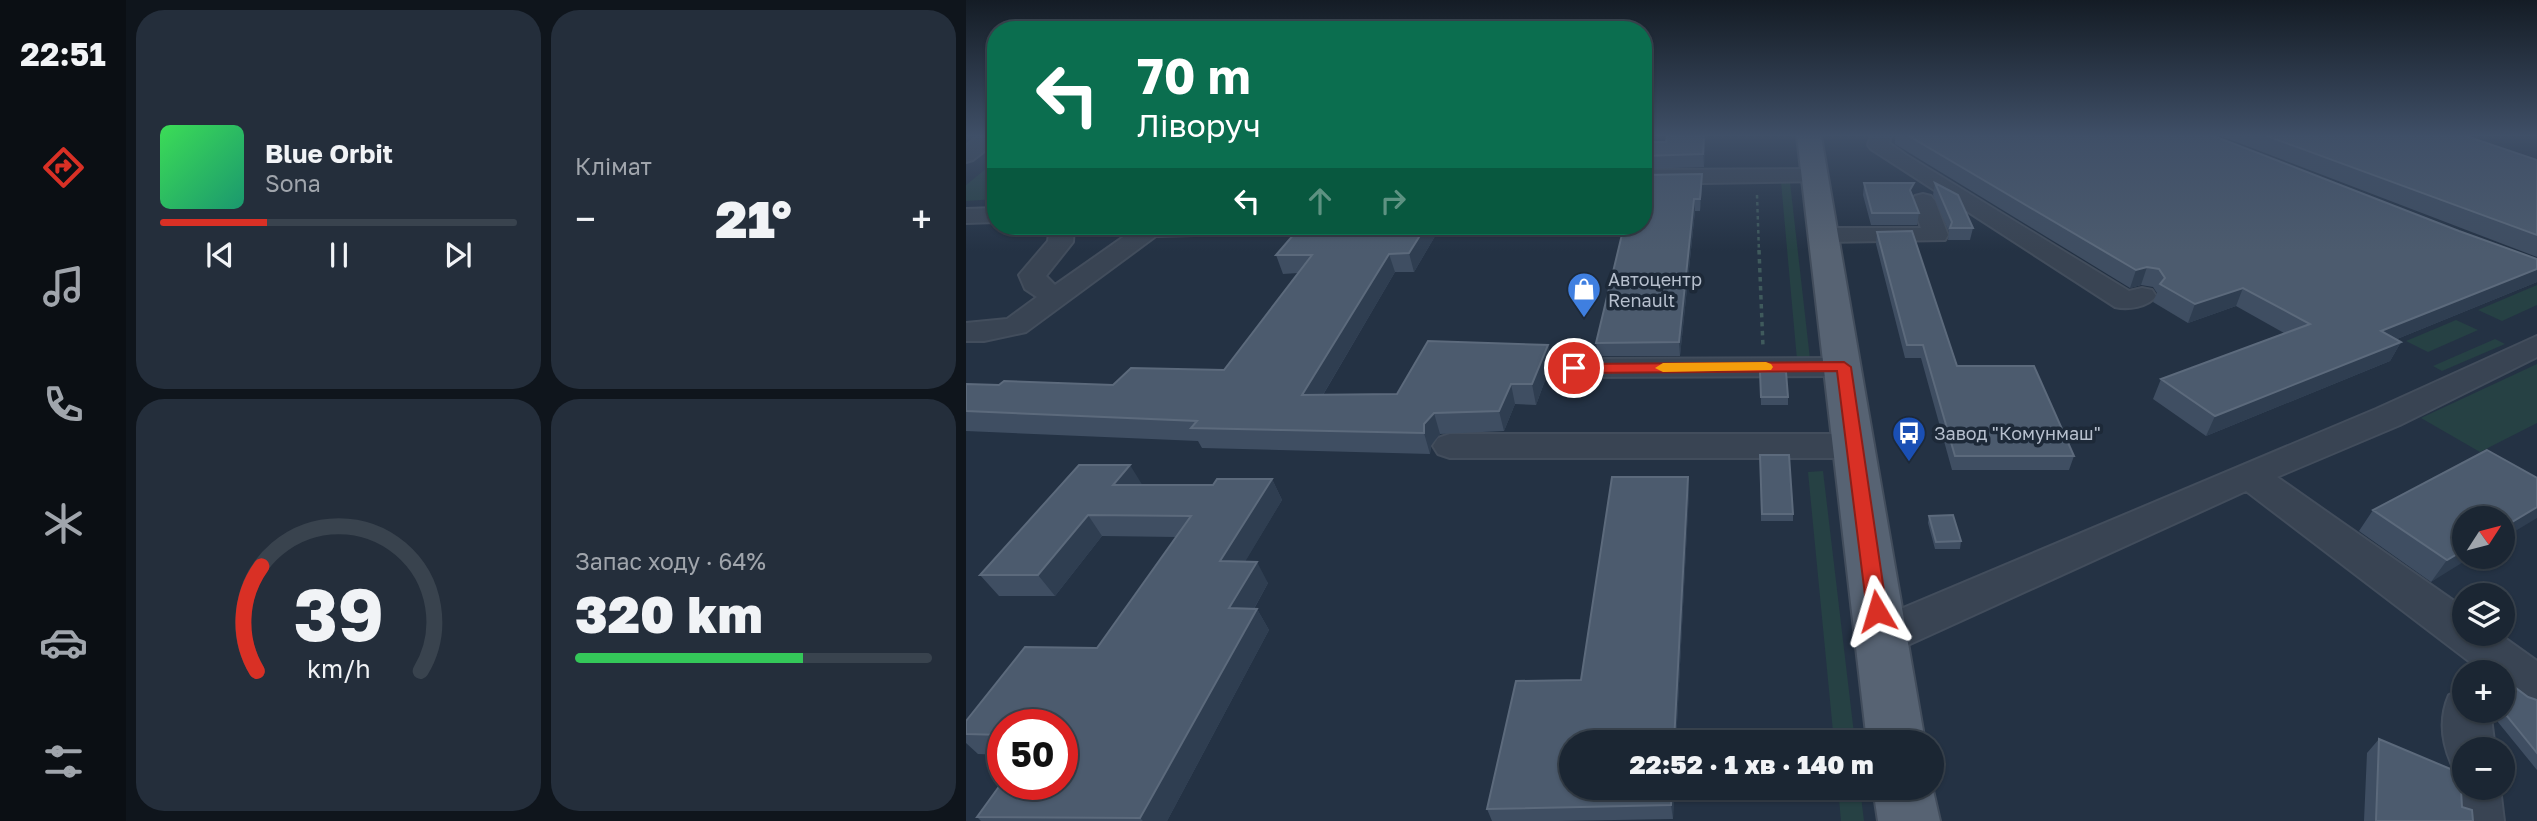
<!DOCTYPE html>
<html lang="uk">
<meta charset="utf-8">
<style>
body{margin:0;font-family:"Golos Text",sans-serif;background:#242e3b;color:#f1f3f6;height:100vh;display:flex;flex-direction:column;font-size:26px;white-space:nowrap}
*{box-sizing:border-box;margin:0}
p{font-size:23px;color:#a0a5ac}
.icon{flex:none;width:38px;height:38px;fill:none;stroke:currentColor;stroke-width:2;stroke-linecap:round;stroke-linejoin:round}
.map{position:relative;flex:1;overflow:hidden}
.panel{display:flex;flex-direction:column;gap:10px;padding:10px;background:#0f151c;width:840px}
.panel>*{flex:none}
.top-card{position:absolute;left:21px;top:21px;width:665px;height:214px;border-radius:28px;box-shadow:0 2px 5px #0004,0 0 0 2px #39434e;background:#0b6e4f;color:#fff;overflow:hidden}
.needle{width:46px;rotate:54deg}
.tools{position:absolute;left:1486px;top:506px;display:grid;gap:14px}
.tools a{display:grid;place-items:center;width:63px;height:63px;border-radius:50%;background:#1b2633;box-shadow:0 2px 5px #0004,0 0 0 2px #39434e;font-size:35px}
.speed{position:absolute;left:21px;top:709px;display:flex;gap:14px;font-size:35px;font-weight:700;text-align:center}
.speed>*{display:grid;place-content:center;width:91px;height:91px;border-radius:50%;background:#1b2633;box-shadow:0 2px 5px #0004,0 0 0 2px #39434e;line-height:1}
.speed .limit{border:10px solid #d22;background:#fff;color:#111}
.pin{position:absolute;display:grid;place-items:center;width:60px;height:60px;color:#fff;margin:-30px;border:4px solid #fff;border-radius:50%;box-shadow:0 2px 7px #0007}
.me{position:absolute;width:77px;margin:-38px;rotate:353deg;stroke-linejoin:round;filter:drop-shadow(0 0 5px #0008)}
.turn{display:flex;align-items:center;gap:24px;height:147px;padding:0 35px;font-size:32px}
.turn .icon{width:91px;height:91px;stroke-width:2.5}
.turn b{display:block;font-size:49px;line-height:60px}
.lanes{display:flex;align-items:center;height:66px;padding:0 35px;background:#0003;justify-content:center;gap:35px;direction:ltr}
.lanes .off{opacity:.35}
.big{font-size:52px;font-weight:800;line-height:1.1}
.panel .tile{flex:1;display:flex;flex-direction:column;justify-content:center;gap:10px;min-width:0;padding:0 24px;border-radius:28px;background:#242e3b}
.panel .dial{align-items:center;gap:0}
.dial svg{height:182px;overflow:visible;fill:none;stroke:#39434e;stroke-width:7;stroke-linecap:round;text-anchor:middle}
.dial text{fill:#f1f3f6;stroke:none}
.song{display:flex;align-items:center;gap:21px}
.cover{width:84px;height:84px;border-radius:10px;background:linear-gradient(135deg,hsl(130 70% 55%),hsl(160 70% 35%))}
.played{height:7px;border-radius:4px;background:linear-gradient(90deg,#d93025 30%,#39434e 30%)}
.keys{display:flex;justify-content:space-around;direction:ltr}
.heat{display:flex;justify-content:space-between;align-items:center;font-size:38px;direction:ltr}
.charge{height:10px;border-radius:5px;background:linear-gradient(90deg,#34c759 64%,#39434e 0)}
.panel .tiles{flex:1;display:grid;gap:10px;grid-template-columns:repeat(2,1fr)}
.trip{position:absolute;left:593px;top:730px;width:385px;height:70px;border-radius:35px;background:#1b2633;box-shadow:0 2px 5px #0004,0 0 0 2px #39434e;font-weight:800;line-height:70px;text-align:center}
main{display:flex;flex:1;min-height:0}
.tab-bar{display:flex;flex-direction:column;width:126px;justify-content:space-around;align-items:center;background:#0b0f14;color:#a0a5ac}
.tab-bar .icon{width:49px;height:49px}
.tab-bar .current{color:#d93025}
.tab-bar b{font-size:32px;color:#f1f3f6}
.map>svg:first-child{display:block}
</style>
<main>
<nav class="tab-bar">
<b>22:51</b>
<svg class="icon current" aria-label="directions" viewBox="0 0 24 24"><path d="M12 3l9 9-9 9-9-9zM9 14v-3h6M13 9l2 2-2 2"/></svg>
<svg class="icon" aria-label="music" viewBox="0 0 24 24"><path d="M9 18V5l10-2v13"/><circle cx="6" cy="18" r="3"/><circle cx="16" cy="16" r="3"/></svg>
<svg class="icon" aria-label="phone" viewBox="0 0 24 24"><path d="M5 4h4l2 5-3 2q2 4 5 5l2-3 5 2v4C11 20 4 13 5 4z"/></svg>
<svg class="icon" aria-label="climate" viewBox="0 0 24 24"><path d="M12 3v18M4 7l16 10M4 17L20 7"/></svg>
<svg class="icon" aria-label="car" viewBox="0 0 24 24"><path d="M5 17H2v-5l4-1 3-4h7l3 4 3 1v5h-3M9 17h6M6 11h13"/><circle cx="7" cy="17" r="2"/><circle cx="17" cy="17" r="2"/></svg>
<svg class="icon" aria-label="filters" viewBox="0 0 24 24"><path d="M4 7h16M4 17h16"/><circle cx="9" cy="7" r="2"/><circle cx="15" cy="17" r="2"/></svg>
</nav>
<section class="panel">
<div class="tiles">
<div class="tile">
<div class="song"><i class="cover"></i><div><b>Blue Orbit</b><p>Sona</p></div></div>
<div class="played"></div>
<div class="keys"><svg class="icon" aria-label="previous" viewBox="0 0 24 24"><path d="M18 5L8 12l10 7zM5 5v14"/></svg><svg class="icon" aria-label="pause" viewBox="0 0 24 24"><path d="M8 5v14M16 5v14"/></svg><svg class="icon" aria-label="next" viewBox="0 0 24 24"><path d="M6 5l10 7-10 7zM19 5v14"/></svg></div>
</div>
<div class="tile"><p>Клімат</p>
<div class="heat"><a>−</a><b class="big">21°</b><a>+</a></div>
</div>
<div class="tile dial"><svg viewBox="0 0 100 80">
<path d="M14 69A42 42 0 1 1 86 69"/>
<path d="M14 69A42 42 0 0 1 16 23" stroke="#d93025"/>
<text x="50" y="56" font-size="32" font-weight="700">39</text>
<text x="50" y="72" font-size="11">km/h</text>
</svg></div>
<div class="tile"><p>Запас ходу · 64%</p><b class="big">320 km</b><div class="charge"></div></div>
</div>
</section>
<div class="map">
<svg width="1571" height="821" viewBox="0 0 1571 821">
<rect width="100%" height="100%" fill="#243244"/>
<!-- green -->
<path fill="#264144" d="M30,167V199L0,201V185L21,168Z
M815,182H824L844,359L831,360Z
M1571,285V305L1536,321L1512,310Z
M1490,320L1512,330L1462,352L1440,341Z
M1529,339L1539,344L1476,371L1467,366Z
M1571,364V423L1514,452L1455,418Z
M857,471L889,742H868L842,472Z
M872,788H894L898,821H875Z"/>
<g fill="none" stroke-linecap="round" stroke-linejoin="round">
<!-- minor casing -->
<g stroke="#424d5c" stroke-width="4">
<path id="minor" d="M12,136H30V142L7,160L0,162V146Z
M905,136H925L923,143L940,155L1163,291L1176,288L1186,290L1190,296C1182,307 1162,310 1149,307L905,149L902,145Z
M849,169L857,171L860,176L857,181L677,184V170Z
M957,194L965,196L969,201L982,235L979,240L858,242L849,240L846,235L849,230L858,228H955L945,201L949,196Z
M30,208V222L0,223V209Z
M84,226H108L107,242L80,276L89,285L173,226H317L314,231L305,233L190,236L60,332L18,341H0V323L41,319L71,297L59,289L53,275L82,241Z
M1571,336V357L1434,425L1311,477L1498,608V634H1533L1571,661V708L1555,702L1536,687V672H1517L1280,491L931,650L915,655L899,650L893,637L899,624L1410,409Z
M878,358L889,360L894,367L889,374L878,376L608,377L597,375L592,368L597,361L608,359Z
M484,434H890L902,438L907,446L902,454L890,458H484L472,454L467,446L472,438Z
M1498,689V710H1524L1529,749H1498V788H1534L1538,821H1484L1482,788L1490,770L1494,768L1486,765C1476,743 1473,718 1483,695Z"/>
</g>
<!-- major casing -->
<g stroke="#424d5c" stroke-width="4">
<path id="major" d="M831,136H855L959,742H901Z
M966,786L974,821H912L907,788Z"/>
</g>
<!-- path-far1 -->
<path stroke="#3f5a5c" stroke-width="2.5" stroke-dasharray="3.5 3.5" stroke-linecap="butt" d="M791,195L793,252"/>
<!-- path -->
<path stroke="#3f5a5c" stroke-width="3.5" stroke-dasharray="4.5 4.5" stroke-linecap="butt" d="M793,250L797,347"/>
<!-- minor -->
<use href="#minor" fill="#394453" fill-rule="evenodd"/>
<!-- major -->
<use href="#major" fill="#576373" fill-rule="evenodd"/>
</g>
<!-- wall -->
<path fill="#3f4e62" d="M701,136H739L738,167L677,169V142H700Z
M929,136H1248L1493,231L1571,259V282L1431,339L1435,342L1424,361L1240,436L1187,399L1195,379L1318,333L1270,306L1222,323L1187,302L1191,293L1187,287L1175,285L1164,288L929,144Z
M1255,136H1500L1571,160V257Z
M736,174V186L734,211H729L714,356H632L630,343Z
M898,183L946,196L953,213L951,225H905L897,195Z
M969,183L1007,228L1004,240H982L983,232L967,195Z
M475,226L448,272H429L357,395L431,394L582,345L585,364L570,405L549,404L538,431L474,434L465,445L464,454L236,448L232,441L0,431V384L33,385H147L258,370L332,273L317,274L310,255Z
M911,232L991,366L1108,456L1103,470H986L955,358H939L910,244Z
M794,372L822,397V405H795Z
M794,455L827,514V521H795Z
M306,479L316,500L279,561L302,583L288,609H291L303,630L201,821H15L11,817L96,724H37V755L12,754L0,743V721L131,648L210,537L136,536L89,596H33L14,575L176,485H247Z
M723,491L710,742H606L708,788L707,819L593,821H526L521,809L615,680Z
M1407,510L1498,556L1465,582L1393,531Z
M963,516L995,541L994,549H969L962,523Z
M1562,697L1571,700V770L1527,716L1525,710H1536Z
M1413,739L1496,807L1507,821H1398L1401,753Z"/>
<!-- shaded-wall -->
<path fill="#2f3e51" d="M738,136H739L738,167L737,154Z
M736,174V186L734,211V199Z
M728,199L729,211L714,356L713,342Z
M460,226H475L448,272L443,253Z
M423,254L429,272L345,415L336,395Z
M1181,267L1175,285L1164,288L1170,270Z
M1571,269V282L1404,350L1415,331Z
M1277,288L1270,306L1222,323L1229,304Z
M1435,342L1424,361L1240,436L1249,416Z
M582,345L585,364L570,405L566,384Z
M545,384L549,404L538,431L533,411Z
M468,413L474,434L465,445L464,454L458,433V424Z
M164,465L177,486L147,485Z
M722,477L723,491L710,742H708Z
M306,479L316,500L267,582L254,561Z
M1571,507V518L1536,539V528Z
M122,515L136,536L89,596L72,575Z
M1498,550V556H1507L1465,582L1481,560Z
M291,562L302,583L276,630L263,608Z
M291,609L303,630L201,821H177L174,818Z
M706,788H708L707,819L705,805Z"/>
<!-- building -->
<path fill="#4c5b6e" stroke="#5c6a7c" stroke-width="2" d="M701,136H738L737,154L677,156V142H700Z
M943,136H1248L1493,231L1571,259V269L1415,331L1435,342L1249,416L1195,379L1344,324L1277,288L1229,304L1194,284L1199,278L1193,269L1181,267L1170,270Z
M1301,136H1500L1571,160V235Z
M736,174L734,199H728L713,342L630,343L658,226H677V175Z
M898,183H948L944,190L953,213H906Z
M969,183L992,195L1007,228H984L986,222Z
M335,226H460L443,253L423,254L336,395L431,394L462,341L582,345L566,384H545L533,411L468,413L458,424V433L225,428L231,421L0,411V384L33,385L38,381L147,385L165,368L258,370L346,255H310Z
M946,231L991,366H1068L1108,456H989L957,345H941L911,232Z
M794,372H820L822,397H795Z
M1521,450L1571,478V507L1536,528V518H1498V550L1481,560L1407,510Z
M794,455H823L827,514H796Z
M113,465H164L147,485H247L251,479H306L254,561L291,562L263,608L291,609L174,818L11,817L37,781V784H96V724H37V735L0,734V721L59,647L131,648L225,516L122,515L72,575H14Z
M646,477H722L708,742H606V788H706L705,805L521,809L550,681L615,680Z
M987,515L995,541L970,542L963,516Z
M1550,688L1562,697L1571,700V753L1536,710V697Z
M1413,739L1494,773L1496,807L1506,810L1507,821H1410Z"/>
<!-- sky -->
<linearGradient id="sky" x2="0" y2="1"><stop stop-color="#141c25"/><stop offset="0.54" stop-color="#3f4f67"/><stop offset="1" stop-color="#3f4f67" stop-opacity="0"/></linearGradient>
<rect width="1571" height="251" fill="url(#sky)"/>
<!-- route -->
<path fill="#d93025" stroke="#8d1f18" stroke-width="2" d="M878,362L885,367L921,611L918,617L911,619L904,617L901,611L871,371L608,373L601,368L608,364Z"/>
<!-- slow -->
<path fill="#f59e0b" d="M800,362L805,364L807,367L805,370L697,372L689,368L697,363Z"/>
<!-- icons -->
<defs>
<g id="shop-pin" transform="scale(1.75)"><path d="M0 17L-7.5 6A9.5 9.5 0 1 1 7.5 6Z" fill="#3f7fe0" stroke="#1d2938"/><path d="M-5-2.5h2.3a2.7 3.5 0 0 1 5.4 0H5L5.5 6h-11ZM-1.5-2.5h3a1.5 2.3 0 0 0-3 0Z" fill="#fff"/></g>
<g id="bus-pin" transform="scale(1.75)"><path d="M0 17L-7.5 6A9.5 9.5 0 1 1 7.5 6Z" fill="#1a4fb4" stroke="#1d2938"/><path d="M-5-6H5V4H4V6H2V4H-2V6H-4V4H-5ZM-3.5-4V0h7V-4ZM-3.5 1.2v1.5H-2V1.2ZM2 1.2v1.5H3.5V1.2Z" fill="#fff"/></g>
</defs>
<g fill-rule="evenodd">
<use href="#shop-pin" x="618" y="289"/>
<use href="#bus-pin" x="943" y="433"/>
</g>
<g text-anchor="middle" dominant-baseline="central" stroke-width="7" stroke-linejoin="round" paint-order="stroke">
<!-- poi labels -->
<g font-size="18" fill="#b6bfcd" stroke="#1d2938" text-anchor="start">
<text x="642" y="279">Автоцентр<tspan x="642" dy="21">Renault</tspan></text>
<text x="968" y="433">Завод "Комунмаш"</text>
</g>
</g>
</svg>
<div class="tools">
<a><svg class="needle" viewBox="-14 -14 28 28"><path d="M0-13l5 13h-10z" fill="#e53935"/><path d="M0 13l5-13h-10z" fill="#a0a5ac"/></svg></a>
<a><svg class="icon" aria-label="layers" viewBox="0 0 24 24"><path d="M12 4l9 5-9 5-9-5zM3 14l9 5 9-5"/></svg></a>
<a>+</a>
<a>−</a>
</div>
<div class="speed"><div class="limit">50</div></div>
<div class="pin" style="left:608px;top:368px;background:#d93025"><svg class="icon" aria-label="arrive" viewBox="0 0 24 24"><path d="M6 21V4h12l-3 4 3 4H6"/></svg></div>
<svg class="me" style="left:911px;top:611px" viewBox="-20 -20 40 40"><path d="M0-17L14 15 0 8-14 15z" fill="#d93025" stroke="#fff" stroke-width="4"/></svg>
<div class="trip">22:52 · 1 хв · 140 m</div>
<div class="top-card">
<div class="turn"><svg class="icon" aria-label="left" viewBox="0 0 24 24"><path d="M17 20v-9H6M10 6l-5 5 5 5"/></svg><div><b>70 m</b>Ліворуч</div></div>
<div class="lanes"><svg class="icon" aria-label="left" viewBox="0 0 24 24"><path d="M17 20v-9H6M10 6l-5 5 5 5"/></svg><svg class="icon off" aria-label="ahead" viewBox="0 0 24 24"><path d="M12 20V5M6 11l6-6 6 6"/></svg><svg class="icon off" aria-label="right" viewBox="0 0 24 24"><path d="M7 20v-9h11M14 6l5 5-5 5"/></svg></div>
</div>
</div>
</main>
